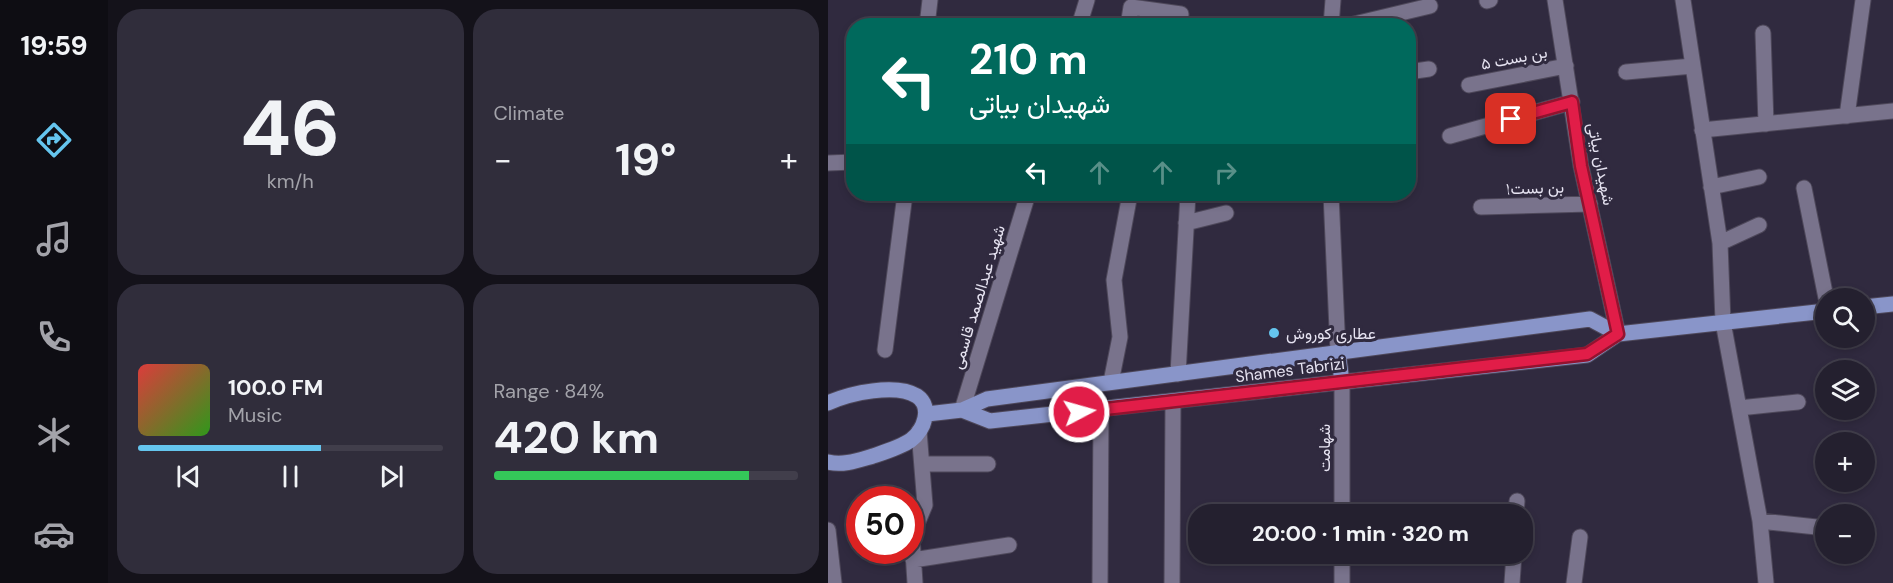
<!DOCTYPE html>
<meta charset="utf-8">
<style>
body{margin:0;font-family:"DM Sans",Vazirmatn,sans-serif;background:#302d3b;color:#f1f3f6;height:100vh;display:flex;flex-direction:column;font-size:22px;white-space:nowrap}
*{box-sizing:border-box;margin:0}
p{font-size:20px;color:#a3a3aa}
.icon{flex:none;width:33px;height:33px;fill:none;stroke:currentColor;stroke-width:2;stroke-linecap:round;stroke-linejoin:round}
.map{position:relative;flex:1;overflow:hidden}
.sheet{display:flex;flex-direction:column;gap:9px;padding:9px;background:#14121a;width:720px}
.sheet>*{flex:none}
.banner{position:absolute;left:18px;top:18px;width:570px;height:183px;border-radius:24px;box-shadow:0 3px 9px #0003,0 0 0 2px #413e4b;background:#00695c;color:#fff;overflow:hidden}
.fabs{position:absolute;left:987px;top:288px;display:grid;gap:12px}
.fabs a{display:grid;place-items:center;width:60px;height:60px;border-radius:50%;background:#24202f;box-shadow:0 3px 9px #0003,0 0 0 2px #413e4b;font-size:30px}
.speed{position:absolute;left:18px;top:486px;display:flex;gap:12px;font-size:30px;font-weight:700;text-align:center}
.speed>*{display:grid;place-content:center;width:78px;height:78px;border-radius:50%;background:#24202f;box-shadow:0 3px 9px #0003,0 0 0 2px #413e4b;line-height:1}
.speed .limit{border:9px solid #d22;background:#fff;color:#111}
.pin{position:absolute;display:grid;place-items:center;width:51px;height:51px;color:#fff;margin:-26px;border-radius:12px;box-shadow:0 3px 9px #0006}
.me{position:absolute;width:66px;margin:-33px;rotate:84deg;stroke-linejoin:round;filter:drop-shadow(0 0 4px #0008)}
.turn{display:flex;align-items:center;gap:21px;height:126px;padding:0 24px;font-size:27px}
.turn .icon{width:78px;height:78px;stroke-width:2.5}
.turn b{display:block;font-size:42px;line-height:51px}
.lanes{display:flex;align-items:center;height:57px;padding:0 24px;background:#0003;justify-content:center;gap:30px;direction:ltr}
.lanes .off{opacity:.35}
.big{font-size:45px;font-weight:700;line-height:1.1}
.sheet .tile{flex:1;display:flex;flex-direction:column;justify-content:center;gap:9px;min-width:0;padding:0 21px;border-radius:24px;background:#302d3b}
.sheet .dial{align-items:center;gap:0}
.dial b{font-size:78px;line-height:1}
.song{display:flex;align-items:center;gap:18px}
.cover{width:72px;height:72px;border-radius:9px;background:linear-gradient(135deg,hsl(0 70% 55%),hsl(110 70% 35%))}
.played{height:6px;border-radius:3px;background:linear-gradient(90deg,#65c5ee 60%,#413e4b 60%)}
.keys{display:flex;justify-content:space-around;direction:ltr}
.heat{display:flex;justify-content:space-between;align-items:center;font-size:33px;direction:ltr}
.charge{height:9px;border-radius:4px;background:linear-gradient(90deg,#34c759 84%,#413e4b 0)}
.sheet .tiles{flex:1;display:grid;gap:9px;grid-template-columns:repeat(2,1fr)}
.trip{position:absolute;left:360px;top:504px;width:345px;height:60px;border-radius:24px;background:#24202f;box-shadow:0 3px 9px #0003,0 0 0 2px #413e4b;font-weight:700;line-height:60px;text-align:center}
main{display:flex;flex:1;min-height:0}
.dock{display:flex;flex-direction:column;width:108px;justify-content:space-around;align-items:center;background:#0e0d13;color:#a3a3aa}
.dock .icon{width:42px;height:42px}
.dock .current{color:#65c5ee}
.dock b{font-size:27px;color:#f1f3f6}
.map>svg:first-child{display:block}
</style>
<main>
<nav class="dock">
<b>19:59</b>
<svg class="icon current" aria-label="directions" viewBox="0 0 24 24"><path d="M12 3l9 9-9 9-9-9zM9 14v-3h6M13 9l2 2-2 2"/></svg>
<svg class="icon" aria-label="music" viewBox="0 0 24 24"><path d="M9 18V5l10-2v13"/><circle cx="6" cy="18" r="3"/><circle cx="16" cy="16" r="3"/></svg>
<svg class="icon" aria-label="phone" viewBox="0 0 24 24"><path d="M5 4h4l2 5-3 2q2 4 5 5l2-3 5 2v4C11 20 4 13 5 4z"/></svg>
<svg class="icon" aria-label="climate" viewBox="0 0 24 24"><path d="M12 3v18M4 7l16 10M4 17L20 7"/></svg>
<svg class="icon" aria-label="car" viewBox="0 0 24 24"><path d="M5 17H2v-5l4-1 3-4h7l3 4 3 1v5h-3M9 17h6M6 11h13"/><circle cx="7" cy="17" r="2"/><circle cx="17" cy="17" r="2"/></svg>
</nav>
<section class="sheet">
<div class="tiles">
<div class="tile dial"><b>46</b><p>km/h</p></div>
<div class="tile"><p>Climate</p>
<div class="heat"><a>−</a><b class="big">19°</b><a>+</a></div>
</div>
<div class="tile">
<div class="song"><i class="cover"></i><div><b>100.0 FM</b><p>Music</p></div></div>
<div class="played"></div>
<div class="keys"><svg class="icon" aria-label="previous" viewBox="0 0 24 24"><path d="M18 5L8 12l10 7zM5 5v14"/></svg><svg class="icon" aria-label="pause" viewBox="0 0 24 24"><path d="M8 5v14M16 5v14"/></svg><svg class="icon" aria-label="next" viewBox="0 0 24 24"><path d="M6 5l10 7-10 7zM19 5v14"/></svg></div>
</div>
<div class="tile"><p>Range · 84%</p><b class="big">420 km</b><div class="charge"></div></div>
</div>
</section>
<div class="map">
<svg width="1065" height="583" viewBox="0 0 1065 583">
<rect width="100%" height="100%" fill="#302a3f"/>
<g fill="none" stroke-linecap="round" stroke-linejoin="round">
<!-- minor casing -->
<g stroke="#4e485a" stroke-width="17">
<path id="minor" d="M727,0L753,166L790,334
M855,0L892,243L895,322L932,521L938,583
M659,1L662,0
M99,26L102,0
M251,26L259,0
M300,26L303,7L353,14L352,26
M503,26L505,0
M518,26L602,6
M935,33L938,124
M580,72L601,69
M798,72L865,66
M641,85L738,66
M1019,116L1035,0
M874,130L1065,111
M622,136L744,102
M0,163L26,162
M883,187L931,177
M976,188L998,298
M503,194L510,352
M653,207L762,204
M358,223L398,213
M892,243L931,225
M57,350L77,194
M350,374L360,194
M283,382L292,337L286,280L302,194
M514,382V514
M911,408L970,402
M134,410L200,194
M94,464H160
M688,514L689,501
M932,521L998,528
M0,530L6,583
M514,554V583
M85,560L181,545
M87,583L84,536L97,505L91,431
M272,583L273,410
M344,583L345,402
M684,583L686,554
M746,583L752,537"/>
</g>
<!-- major casing -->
<g stroke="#4e485a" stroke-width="17">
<path id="major" d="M1036,307L1065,304
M510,352L514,382
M0,403C22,393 68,383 89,396C105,407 96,430 83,440C73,447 57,452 45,456C31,460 15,466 0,462
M134,410L162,421L759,355L790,334L998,311
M99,414L134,410L159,399L762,319L790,334"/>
</g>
<!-- minor -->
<use href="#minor" stroke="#79738c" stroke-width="15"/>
<!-- major -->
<use href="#major" stroke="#8995c9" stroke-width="15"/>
</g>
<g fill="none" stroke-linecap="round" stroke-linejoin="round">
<!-- route casing -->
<g stroke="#92132f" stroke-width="15">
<path id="route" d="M251,412L759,354L790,334L753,166L744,102L683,119"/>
</g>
<!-- route -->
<use href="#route" stroke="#e11d48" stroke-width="10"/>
</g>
<!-- markers -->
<circle fill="#65c5ee" stroke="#302a3f" stroke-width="2" cx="446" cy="333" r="6"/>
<g text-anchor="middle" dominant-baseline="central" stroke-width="6" stroke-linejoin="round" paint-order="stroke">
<!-- street labels -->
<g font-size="16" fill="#e6e3f1" stroke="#302a3f">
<text transform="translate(686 58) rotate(-11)">بن بست ۵</text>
<text transform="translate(773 164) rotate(79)">شهیدان بیاتی</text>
<text transform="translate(707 188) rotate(-2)">بن بست۱</text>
<text transform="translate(150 297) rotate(-73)">شهید عبدالصمد قاسمی</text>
<text transform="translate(462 370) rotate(-7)">Shames Tabrizi</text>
<text transform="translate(496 448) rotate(-90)">شهامت</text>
</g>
<!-- poi labels -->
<g font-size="16" fill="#e6e3f1" stroke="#302a3f" text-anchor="start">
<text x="458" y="333">عطاری کوروش</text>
</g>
</g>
</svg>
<div class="fabs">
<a><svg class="icon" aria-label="search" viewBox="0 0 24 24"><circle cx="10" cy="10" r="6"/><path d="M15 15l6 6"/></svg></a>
<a><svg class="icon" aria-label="layers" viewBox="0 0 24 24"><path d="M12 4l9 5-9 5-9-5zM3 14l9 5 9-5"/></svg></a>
<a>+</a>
<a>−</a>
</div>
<div class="speed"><div class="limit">50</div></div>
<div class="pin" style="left:683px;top:119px;background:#d93025"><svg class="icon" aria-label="arrive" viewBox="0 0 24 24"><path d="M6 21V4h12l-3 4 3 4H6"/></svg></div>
<svg class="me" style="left:251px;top:412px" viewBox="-20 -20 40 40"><circle r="17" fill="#e11d48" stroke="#fff" stroke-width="3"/><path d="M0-11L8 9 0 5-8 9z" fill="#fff"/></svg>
<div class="trip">20:00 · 1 min · 320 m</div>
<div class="banner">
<div class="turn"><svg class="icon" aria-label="left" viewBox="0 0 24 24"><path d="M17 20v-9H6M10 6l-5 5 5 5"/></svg><div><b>210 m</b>شهیدان بیاتی</div></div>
<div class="lanes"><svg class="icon" aria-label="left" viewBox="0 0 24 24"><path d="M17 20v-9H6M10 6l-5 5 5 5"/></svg><svg class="icon off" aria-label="ahead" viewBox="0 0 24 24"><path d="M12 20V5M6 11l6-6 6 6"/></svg><svg class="icon off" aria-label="ahead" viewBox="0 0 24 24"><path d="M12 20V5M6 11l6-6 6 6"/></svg><svg class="icon off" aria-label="right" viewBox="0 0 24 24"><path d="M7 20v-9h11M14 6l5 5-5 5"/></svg></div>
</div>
</div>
</main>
